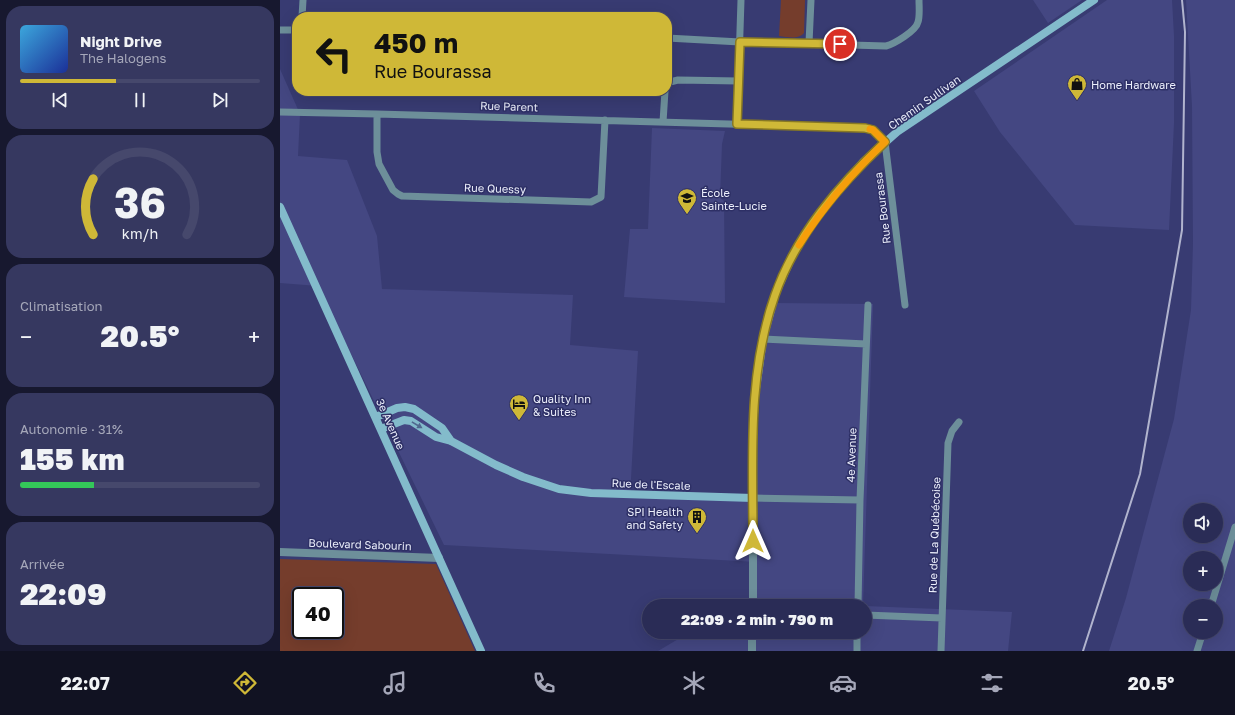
<!DOCTYPE html>
<html lang="fr">
<meta charset="utf-8">
<style>
body{margin:0;font-family:"Golos Text",sans-serif;background:#363860;color:#f1f3f6;height:100vh;display:flex;flex-direction:column;font-size:15px;white-space:nowrap}
*{box-sizing:border-box;margin:0}
p{font-size:13px;color:#a5a7b9}
.icon{flex:none;width:22px;height:22px;fill:none;stroke:currentColor;stroke-width:2;stroke-linecap:round;stroke-linejoin:round}
.map{position:relative;flex:1;overflow:hidden}
.details{display:flex;flex-direction:column;gap:6px;padding:6px;background:#17182f;width:280px}
.details>*{flex:none}
.banner{position:absolute;left:12px;top:12px;width:380px;height:84px;border-radius:16px;box-shadow:0 4px 16px #0002,0 0 0 1px #46486c;background:#cfb837;color:#111;overflow:hidden}
.controls{position:absolute;left:903px;top:503px;display:grid;gap:8px}
.controls a{display:grid;place-items:center;width:40px;height:40px;border-radius:50%;background:#2a2c56;box-shadow:0 4px 16px #0002,0 0 0 1px #46486c;font-size:20px}
.speed{position:absolute;left:12px;top:587px;display:flex;gap:8px;font-size:20px;font-weight:700;text-align:center}
.speed>*{display:grid;place-content:center;width:52px;height:52px;border-radius:50%;background:#2a2c56;box-shadow:0 4px 16px #0002,0 0 0 1px #46486c;line-height:1}
.speed .limit{border:2px solid #111;border-radius:6px;background:#fff;color:#111}
.pin{position:absolute;display:grid;place-items:center;width:34px;height:34px;color:#fff;margin:-17px;border:2px solid #fff;border-radius:50%;box-shadow:0 1px 4px #0007}
.me{position:absolute;width:44px;margin:-22px;rotate:0deg;stroke-linejoin:round;filter:drop-shadow(0 0 3px #0008)}
.turn{display:flex;align-items:center;gap:14px;height:84px;padding:0 16px;font-size:18px}
.turn .icon{width:52px;height:52px;stroke-width:2.5}
.turn b{display:block;font-size:28px;line-height:34px}
.big{font-size:30px;font-weight:800;line-height:1.1}
.details .card{flex:1;display:flex;flex-direction:column;justify-content:center;gap:6px;min-width:0;padding:0 14px;border-radius:16px;background:#363860}
.details .dial{align-items:center;gap:0}
.dial svg{height:104px;overflow:visible;fill:none;stroke:#46486c;stroke-width:7;stroke-linecap:round;text-anchor:middle}
.dial text{fill:#f1f3f6;stroke:none}
.song{display:flex;align-items:center;gap:12px}
.cover{width:48px;height:48px;border-radius:6px;background:linear-gradient(135deg,hsl(200 70% 55%),hsl(230 70% 35%))}
.played{height:4px;border-radius:2px;background:linear-gradient(90deg,#cfb837 40%,#46486c 40%)}
.keys{display:flex;justify-content:space-around;direction:ltr}
.heat{display:flex;justify-content:space-between;align-items:center;font-size:22px;direction:ltr}
.charge{height:6px;border-radius:3px;background:linear-gradient(90deg,#34c759 31%,#46486c 0)}
.trip{position:absolute;left:362px;top:599px;width:230px;height:40px;border-radius:20px;background:#2a2c56;box-shadow:0 4px 16px #0002,0 0 0 1px #46486c;font-weight:800;line-height:40px;text-align:center}
.tab-bar{display:flex;height:64px;justify-content:space-around;align-items:center;background:#111222;color:#a5a7b9}
.tab-bar .icon{width:28px;height:28px}
.tab-bar .active{color:#cfb837}
.tab-bar b{font-size:18px;color:#f1f3f6}
main{display:flex;flex:1;min-height:0}
.map>svg:first-child{display:block}
</style>
<main>
<section class="details">
<div class="card">
<div class="song"><i class="cover"></i><div><b>Night Drive</b><p>The Halogens</p></div></div>
<div class="played"></div>
<div class="keys"><svg class="icon" aria-label="previous" viewBox="0 0 24 24"><path d="M18 5L8 12l10 7zM5 5v14"/></svg><svg class="icon" aria-label="pause" viewBox="0 0 24 24"><path d="M8 5v14M16 5v14"/></svg><svg class="icon" aria-label="next" viewBox="0 0 24 24"><path d="M6 5l10 7-10 7zM19 5v14"/></svg></div>
</div>
<div class="card dial"><svg viewBox="0 0 100 80">
<path d="M14 69A42 42 0 1 1 86 69"/>
<path d="M14 69A42 42 0 0 1 14 26" stroke="#cfb837"/>
<text x="50" y="56" font-size="32" font-weight="700">36</text>
<text x="50" y="72" font-size="11">km/h</text>
</svg></div>
<div class="card"><p>Climatisation</p>
<div class="heat"><a>−</a><b class="big">20.5°</b><a>+</a></div>
</div>
<div class="card"><p>Autonomie · 31%</p><b class="big">155 km</b><div class="charge"></div></div>
<div class="card"><p>Arrivée</p><b class="big">22:09</b></div>
</section>
<div class="map">
<svg width="955" height="651" viewBox="0 0 955 651">
<rect width="100%" height="100%" fill="#383b72"/>
<!-- built -->
<path fill="#444782" fill-rule="evenodd" d="M753,0H802L768,23Z
M827,0H892L894,36V123L889,230L795,225L720,132L694,91Z
M906,0H955V651H829L846,598L894,419L911,310L913,244L912,106ZM910,510H936V536H910ZM910,558H936V584H910ZM910,606H936V632H910Z
M0,69L20,114L18,156L67,160L97,236L102,289L293,295L290,345L358,351L350,497L475,501L482,350L495,303L593,304L583,606H477V562L164,545L38,286L0,283Z
M372,128L445,131L442,144L440,198L444,201L445,303L344,297L350,229H368Z
M585,606L732,612L728,651H378L400,638L431,632H585Z"/>
<!-- green -->
<path fill="#753d2c" fill-rule="evenodd" d="M501,0H525L524,33C518,40 507,37 499,36Z
M0,559L156,564L195,651H0ZM21,596H55V630H21Z"/>
<g fill="none" stroke-linecap="round" stroke-linejoin="round">
<!-- minor -->
<path stroke="#6d8f9a" stroke-width="7" d="M22,17L23,0
M0,30H17
M387,38L460,42L606,46C614,44 636,31 638,22C640,16 639,7 639,0
M529,43L531,0
M387,84L390,82L398,80L459,81
M0,112L97,114L585,128L593,130L605,142L625,305
M97,114V152L99,164L113,190L118,194L122,196L311,202L321,197L325,120
M383,122L385,91
M457,124L461,0
M483,339L586,344
M473,498L580,500
M578,606L580,500L588,305
M931,606L955,527
M585,615L662,618
M577,651V632
M661,651L668,443L672,431L679,422
M917,651L923,632"/>
<!-- tertiary -->
<path stroke="#6d8f9a" stroke-width="8" d="M0,552L159,558
M473,606V498
M472,651V632"/>
<!-- secondary -->
<path stroke="#83bbcb" stroke-width="8" d="M0,207L201,651
M96,417L117,408L125,407L134,409L162,428L171,441
M101,429L124,420L131,421L156,437L171,441L216,465L243,477L279,489L311,493L473,498V433L475,396L483,339L495,295L505,272L517,247L538,215L583,162L617,132L814,0"/>
<!-- rail -->
<path stroke="#b1b4ce" stroke-width="2" d="M803,651L860,474L902,230L905,32L902,0"/>
</g>
<!-- one-way arrows -->
<defs><path id="oneway-solid" d="M-6-.8H1V-3.2L6.5 0L1 3.2V.8H-6Z"/></defs>
<use fill="#50688e" href="#oneway-solid" transform="translate(137 425) rotate(31)"/>
<g fill="none" stroke-linecap="round" stroke-linejoin="round">
<!-- route casing -->
<g stroke="#877824" stroke-width="10">
<path id="route" d="M473,541C473,459 467,374 495,295C516,235 559,185 605,142L593,130L585,128L457,124L460,42L560,44"/>
</g>
<!-- route -->
<use href="#route" stroke="#cfb837" stroke-width="7"/>
<!-- slow -->
<path stroke="#f59e0b" stroke-width="7" d="M519,245C544,206 571,174 605,142L593,130L590,129"/>
</g>
<!-- icons -->
<defs>
<g id="shop-pin" transform="scale(1)"><path d="M0 17L-7.5 6A9.5 9.5 0 1 1 7.5 6Z" fill="#cfb837" stroke="#2e3066"/><path d="M-5-2.5h2.3a2.7 3.5 0 0 1 5.4 0H5L5.5 6h-11ZM-1.5-2.5h3a1.5 2.3 0 0 0-3 0Z" fill="#111"/></g>
<g id="school-pin" transform="scale(1)"><path d="M0 17L-7.5 6A9.5 9.5 0 1 1 7.5 6Z" fill="#cfb837" stroke="#2e3066"/><path d="M0-5L7-2L0 1L-7-2ZM-4 1L0 2.5L4 1V4Q0 6-4 4Z" fill="#111"/></g>
<g id="hotel-pin" transform="scale(1)"><path d="M0 17L-7.5 6A9.5 9.5 0 1 1 7.5 6Z" fill="#cfb837" stroke="#2e3066"/><path d="M-6-4.5h1.5V1H6V5H4.5V3h-9V5H-6ZM-4 0a1.8 1.8 0 1 1 3.6 0ZM.5 0V-2.5h3Q6-2.5 6 0Z" fill="#111"/></g>
<g id="building-pin" transform="scale(1)"><path d="M0 17L-7.5 6A9.5 9.5 0 1 1 7.5 6Z" fill="#cfb837" stroke="#2e3066"/><path d="M-4-6H4V6H1V3H-1V6H-4ZM-2.5-4.3h1.7v1.8h-1.7ZM.8-4.3h1.7v1.8H.8ZM-2.5-1h1.7V.8h-1.7ZM.8-1h1.7V.8H.8Z" fill="#111"/></g>
</defs>
<g fill-rule="evenodd">
<use href="#shop-pin" x="797" y="84"/>
<use href="#school-pin" x="407" y="198"/>
<use href="#hotel-pin" x="239" y="404"/>
<use href="#building-pin" x="417" y="517"/>
</g>
<g text-anchor="middle" dominant-baseline="central" stroke-width="3" stroke-linejoin="round" paint-order="stroke">
<!-- poi labels -->
<g font-size="11" fill="#ebeefb" stroke="#2e3066" text-anchor="start">
<text x="811" y="84">Home Hardware</text>
<text x="421" y="192">École<tspan x="421" dy="13">Sainte-Lucie</tspan></text>
<text x="253" y="398">Quality Inn<tspan x="253" dy="13">&amp; Suites</tspan></text>
<text x="403" y="511" text-anchor="end">SPI Health<tspan x="403" dy="13">and Safety</tspan></text>
</g>
<!-- street labels -->
<g font-size="11" fill="#ebeefb" stroke="#2e3066">
<text transform="translate(644 102) rotate(-35)">Chemin Sullivan</text>
<text transform="translate(229 106) rotate(2)">Rue Parent</text>
<text transform="translate(215 188) rotate(2)">Rue Quessy</text>
<text transform="translate(602 208) rotate(-97)">Rue Bourassa</text>
<text transform="translate(111 424) rotate(66)">3e Avenue</text>
<text transform="translate(571 455) rotate(-88)">4e Avenue</text>
<text transform="translate(371 484) rotate(2)">Rue de l'Escale</text>
<text transform="translate(654 535) rotate(-88)">Rue de La Québécoise</text>
<text transform="translate(80 544) rotate(2)">Boulevard Sabourin</text>
</g>
</g>
</svg>
<div class="controls">
<a><svg class="icon" aria-label="sound" viewBox="0 0 24 24"><path d="M4 9h4l5-4v14l-5-4H4zM17 9q2 3 0 6"/></svg></a>
<a>+</a>
<a>−</a>
</div>
<div class="speed"><div class="limit">40</div></div>
<div class="pin" style="left:560px;top:44px;background:#d93025"><svg class="icon" aria-label="arrive" viewBox="0 0 24 24"><path d="M6 21V4h12l-3 4 3 4H6"/></svg></div>
<svg class="me" style="left:473px;top:541px" viewBox="-20 -20 40 40"><path d="M0-17L14 15 0 8-14 15z" fill="#cfb837" stroke="#fff" stroke-width="4"/></svg>
<div class="trip">22:09 · 2 min · 790 m</div>
<div class="banner">
<div class="turn"><svg class="icon" aria-label="left" viewBox="0 0 24 24"><path d="M17 20v-9H6M10 6l-5 5 5 5"/></svg><div><b>450 m</b>Rue Bourassa</div></div>
</div>
</div>
</main>
<nav class="tab-bar">
<b>22:07</b>
<svg class="icon active" aria-label="directions" viewBox="0 0 24 24"><path d="M12 3l9 9-9 9-9-9zM9 14v-3h6M13 9l2 2-2 2"/></svg>
<svg class="icon" aria-label="music" viewBox="0 0 24 24"><path d="M9 18V5l10-2v13"/><circle cx="6" cy="18" r="3"/><circle cx="16" cy="16" r="3"/></svg>
<svg class="icon" aria-label="phone" viewBox="0 0 24 24"><path d="M5 4h4l2 5-3 2q2 4 5 5l2-3 5 2v4C11 20 4 13 5 4z"/></svg>
<svg class="icon" aria-label="climate" viewBox="0 0 24 24"><path d="M12 3v18M4 7l16 10M4 17L20 7"/></svg>
<svg class="icon" aria-label="car" viewBox="0 0 24 24"><path d="M5 17H2v-5l4-1 3-4h7l3 4 3 1v5h-3M9 17h6M6 11h13"/><circle cx="7" cy="17" r="2"/><circle cx="17" cy="17" r="2"/></svg>
<svg class="icon" aria-label="filters" viewBox="0 0 24 24"><path d="M4 7h16M4 17h16"/><circle cx="9" cy="7" r="2"/><circle cx="15" cy="17" r="2"/></svg>
<b>20.5°</b>
</nav>
